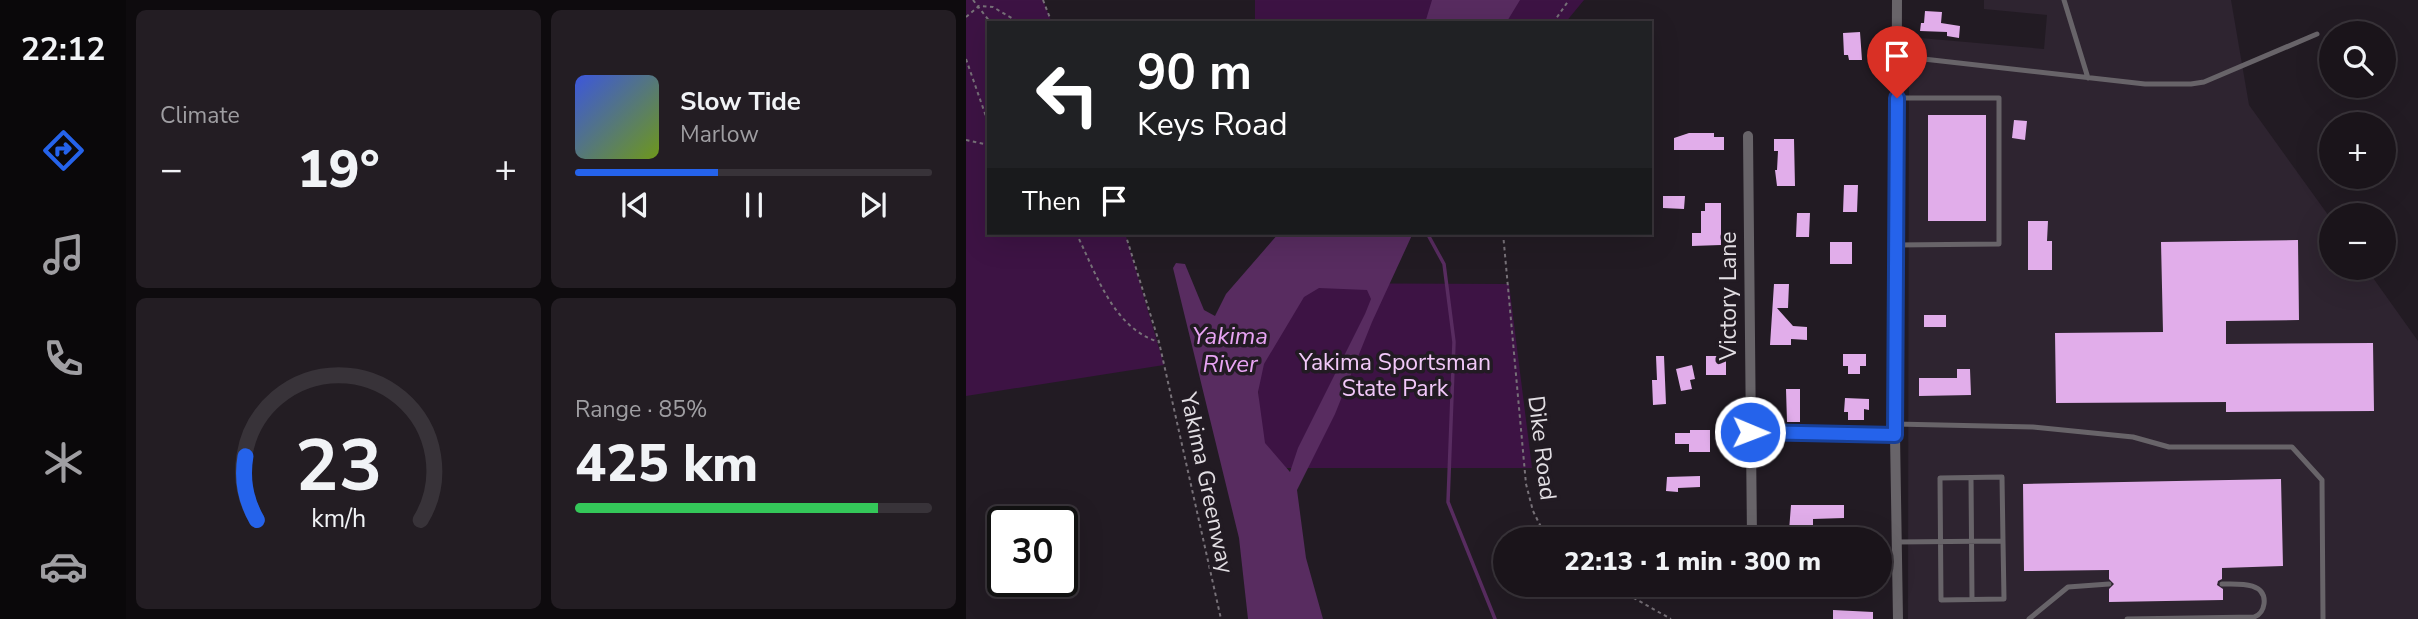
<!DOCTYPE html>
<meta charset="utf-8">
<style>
body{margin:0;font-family:"Nunito Sans",sans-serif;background:#231d23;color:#f1f3f6;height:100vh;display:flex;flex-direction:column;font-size:26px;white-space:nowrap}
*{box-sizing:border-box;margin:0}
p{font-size:23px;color:#9f9ea2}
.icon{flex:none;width:38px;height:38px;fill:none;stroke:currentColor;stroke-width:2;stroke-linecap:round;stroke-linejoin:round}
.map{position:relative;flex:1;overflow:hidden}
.details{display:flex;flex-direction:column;gap:10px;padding:10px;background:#0e0b0e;width:840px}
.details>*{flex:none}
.top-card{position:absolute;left:21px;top:21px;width:665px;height:214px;border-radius:0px;box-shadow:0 7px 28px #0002,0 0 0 2px #383339;background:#202124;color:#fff;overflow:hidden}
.fabs{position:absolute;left:1353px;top:21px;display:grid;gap:14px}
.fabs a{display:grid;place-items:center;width:77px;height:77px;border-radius:50%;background:#1a141a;box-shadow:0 7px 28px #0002,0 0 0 2px #383339;font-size:35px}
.speed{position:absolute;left:21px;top:506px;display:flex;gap:14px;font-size:35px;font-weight:700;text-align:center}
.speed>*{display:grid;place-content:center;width:91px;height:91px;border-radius:50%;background:#1a141a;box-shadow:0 7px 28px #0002,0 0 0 2px #383339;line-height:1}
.speed .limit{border:4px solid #111;border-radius:10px;background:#fff;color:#111}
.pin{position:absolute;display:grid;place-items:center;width:60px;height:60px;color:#fff;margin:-72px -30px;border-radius:50% 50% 50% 0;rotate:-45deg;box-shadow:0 0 7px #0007}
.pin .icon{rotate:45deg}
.me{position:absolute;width:77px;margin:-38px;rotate:91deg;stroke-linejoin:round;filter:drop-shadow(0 0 5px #0008)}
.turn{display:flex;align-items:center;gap:24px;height:147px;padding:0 35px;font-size:32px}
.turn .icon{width:91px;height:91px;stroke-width:2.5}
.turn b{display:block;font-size:49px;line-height:60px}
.then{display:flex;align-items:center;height:66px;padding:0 35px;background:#0003;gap:14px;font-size:26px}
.big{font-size:52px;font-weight:800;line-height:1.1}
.details .tile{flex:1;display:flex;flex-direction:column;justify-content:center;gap:10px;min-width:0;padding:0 24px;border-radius:10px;background:#231d23}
.details .dial{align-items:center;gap:0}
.dial svg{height:182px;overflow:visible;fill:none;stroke:#383339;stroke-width:7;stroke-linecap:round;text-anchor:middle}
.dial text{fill:#f1f3f6;stroke:none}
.song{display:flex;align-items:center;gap:21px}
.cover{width:84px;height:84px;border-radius:10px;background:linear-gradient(135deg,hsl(230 70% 55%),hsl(80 70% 35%))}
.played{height:7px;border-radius:4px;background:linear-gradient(90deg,#2563eb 40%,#383339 40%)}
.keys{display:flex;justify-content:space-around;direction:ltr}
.heat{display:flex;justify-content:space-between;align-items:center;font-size:38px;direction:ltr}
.charge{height:10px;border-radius:5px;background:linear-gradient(90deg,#34c759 85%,#383339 0)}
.details .tiles{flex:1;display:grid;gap:10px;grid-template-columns:repeat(2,1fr)}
.trip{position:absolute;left:527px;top:527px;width:399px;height:70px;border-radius:35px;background:#1a141a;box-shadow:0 7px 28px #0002,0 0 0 2px #383339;font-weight:800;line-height:70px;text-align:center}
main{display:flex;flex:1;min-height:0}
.tabs{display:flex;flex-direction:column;width:126px;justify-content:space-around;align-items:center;background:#0a080a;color:#9f9ea2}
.tabs .icon{width:49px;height:49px}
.tabs .on{color:#2563eb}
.tabs b{font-size:32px;color:#f1f3f6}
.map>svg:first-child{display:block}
</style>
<main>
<nav class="tabs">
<b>22:12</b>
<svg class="icon on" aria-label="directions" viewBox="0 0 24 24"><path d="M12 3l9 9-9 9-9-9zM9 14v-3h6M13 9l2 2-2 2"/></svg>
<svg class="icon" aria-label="music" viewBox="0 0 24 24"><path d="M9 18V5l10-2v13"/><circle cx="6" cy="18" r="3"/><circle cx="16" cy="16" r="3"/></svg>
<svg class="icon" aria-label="phone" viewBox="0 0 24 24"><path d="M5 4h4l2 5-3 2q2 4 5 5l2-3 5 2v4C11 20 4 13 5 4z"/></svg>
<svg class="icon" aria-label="climate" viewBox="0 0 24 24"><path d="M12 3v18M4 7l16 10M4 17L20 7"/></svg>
<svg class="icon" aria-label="car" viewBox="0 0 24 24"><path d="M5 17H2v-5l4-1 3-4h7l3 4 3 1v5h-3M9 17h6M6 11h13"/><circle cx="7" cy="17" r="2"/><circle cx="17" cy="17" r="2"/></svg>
</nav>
<section class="details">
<div class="tiles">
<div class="tile"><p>Climate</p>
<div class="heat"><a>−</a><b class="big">19°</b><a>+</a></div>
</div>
<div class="tile">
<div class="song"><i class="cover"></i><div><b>Slow Tide</b><p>Marlow</p></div></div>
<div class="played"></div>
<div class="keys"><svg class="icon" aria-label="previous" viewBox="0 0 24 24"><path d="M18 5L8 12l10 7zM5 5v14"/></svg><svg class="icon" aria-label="pause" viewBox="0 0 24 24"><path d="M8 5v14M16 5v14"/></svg><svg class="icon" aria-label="next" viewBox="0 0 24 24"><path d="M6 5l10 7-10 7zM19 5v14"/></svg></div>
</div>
<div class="tile dial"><svg viewBox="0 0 100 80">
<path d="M14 69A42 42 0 1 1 86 69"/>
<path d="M14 69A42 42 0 0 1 9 41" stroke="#2563eb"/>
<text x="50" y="56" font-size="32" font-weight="700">23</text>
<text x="50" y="72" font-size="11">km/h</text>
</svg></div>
<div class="tile"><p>Range · 85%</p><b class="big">425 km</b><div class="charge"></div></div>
</div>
</section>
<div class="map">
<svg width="1452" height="619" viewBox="0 0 1452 619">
<rect width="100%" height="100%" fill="#221b23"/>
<!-- built -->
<path fill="#2e2430" d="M1018,0H1265L1283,105L1365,219V268H1400L1452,341V619H942L943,37L1078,49L1081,15L1018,9Z"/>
<!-- green -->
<path fill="#3d1344" d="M0,0H77L86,23H23V233H159L198,365L0,396Z
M289,0H618L599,23H289Z
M291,283L543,284L566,468H293Z"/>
<!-- water -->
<path fill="#582c60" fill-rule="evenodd" d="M466,0H554L540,23H459Z
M313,233H447L406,322L369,414L331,490L340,558L357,619H282L273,538L207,268L210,263L219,264L238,310L249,316L260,294ZM353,288L401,290L405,299L399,314L332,448L324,472L299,443L292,392L298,364L338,297Z"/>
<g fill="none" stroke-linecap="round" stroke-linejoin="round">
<!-- stream -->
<path stroke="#582c60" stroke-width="3.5" d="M461,233L478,264L488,342L482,502L529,619"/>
</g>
<!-- building -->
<path fill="#e1adea" d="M959,11L976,12L975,23L994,26L993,38L981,36V32L954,31L955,23H958Z
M894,32L896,60H883L882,55H878L877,33Z
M962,115H1020V221H962Z
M1048,120L1061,121L1059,140L1046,138Z
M723,133H748V137H758V150H708V138Z
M808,139H828L829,186H811L809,170H811L812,151H808Z
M878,185H892L891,212H877Z
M697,196H719L718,209L697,208Z
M739,203H755V245L726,246V233H735V211H739Z
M831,213H844L843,237H830Z
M1062,221H1082L1081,241H1086V270H1062Z
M1332,240L1333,320L1260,321V344L1407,343L1408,411L1260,412V402L1090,403L1089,333L1197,332L1195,242Z
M864,242H886V264H864Z
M808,284H823L822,308H811L827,326L841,327V340L825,339V345H804Z
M958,315H980V327H958Z
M877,354H900V366H894V374H882V366H877Z
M690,356H698L700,404L687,405L686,380H691Z
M740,356H760V375H740Z
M726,365L729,379L724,380L726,389L715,391L710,369Z
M991,369H1004L1005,395L953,396V378H991Z
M820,389H834V422H821Z
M879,398L903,399V410L898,409V420H882V412H878Z
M724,430H744V452H723V444H709V433H724Z
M734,476V487L712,488V492L700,491L701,477Z
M1315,479L1317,566L1256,568V579L1252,581L1251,585L1257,589V600L1143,602V589L1148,584L1143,579V570L1058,571L1057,484Z
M825,505H878V518L847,519V531H823Z
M867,610L907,612V619H867Z"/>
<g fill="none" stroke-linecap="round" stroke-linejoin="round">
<!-- path -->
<path stroke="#777178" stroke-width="2" stroke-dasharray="3.5 3.5" stroke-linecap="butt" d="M7,0L25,23
M77,0L86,23
M0,17L13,6L27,7L54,23
M587,23L603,0
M0,59L23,125
M0,140L23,145
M110,233C130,272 146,328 193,342
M159,233L193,342L255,619
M537,233L560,484L567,511L581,539
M643,584L705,619"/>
<!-- service -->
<path stroke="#686469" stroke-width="5" d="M1098,0L1122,78
M931,56L1179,84H1225L1238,82L1351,34
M930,245L1033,244V98H931
M929,424L1067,427L1167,437L1203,447H1326L1356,480L1357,619
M1005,478L1006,599
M930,542L1037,541L1036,477L974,478L975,600L1038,599L1037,541
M1063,619L1102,587L1143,584
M1161,619L1288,617C1294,615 1297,611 1298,604C1301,581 1271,584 1256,584"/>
<!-- minor -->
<path stroke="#686469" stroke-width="10" d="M931,0L929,435L932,619
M782,136L786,539
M784,432L929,435"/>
</g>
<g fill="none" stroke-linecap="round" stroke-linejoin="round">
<!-- route casing -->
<g stroke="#184099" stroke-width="18">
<path id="route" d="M784,432L929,435L931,98"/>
</g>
<!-- route -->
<use href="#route" stroke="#2563eb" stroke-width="12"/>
</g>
<g text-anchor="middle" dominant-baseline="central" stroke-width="7" stroke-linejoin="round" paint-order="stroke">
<!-- street labels -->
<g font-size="23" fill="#e2dee3" stroke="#221b23">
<text transform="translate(762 296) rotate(-90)">Victory Lane</text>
<text transform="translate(576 448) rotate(83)">Dike Road</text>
<text transform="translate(241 483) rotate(78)">Yakima Greenway</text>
</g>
<!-- park labels -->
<g font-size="23" fill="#f2c8f9" stroke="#221b23">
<text x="429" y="362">Yakima Sportsman<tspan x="429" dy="26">State Park</tspan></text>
</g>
<!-- water labels -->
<g font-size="24" font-style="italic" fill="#e8a4f4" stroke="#221b23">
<text x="264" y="336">Yakima<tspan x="264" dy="28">River</tspan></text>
</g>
</g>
</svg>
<div class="fabs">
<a><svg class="icon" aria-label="search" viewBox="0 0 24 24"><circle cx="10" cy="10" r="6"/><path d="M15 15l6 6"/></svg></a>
<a>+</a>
<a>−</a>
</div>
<div class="speed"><div class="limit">30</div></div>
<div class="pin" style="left:931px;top:98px;background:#d93025"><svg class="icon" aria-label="arrive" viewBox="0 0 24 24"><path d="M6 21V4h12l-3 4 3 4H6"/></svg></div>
<svg class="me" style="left:784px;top:432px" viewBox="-20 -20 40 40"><circle r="17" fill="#2563eb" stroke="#fff" stroke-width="3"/><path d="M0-11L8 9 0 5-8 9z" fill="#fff"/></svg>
<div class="trip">22:13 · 1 min · 300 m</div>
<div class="top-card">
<div class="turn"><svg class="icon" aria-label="left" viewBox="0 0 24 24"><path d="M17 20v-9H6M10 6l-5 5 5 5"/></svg><div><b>90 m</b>Keys Road</div></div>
<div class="then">Then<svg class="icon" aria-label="arrive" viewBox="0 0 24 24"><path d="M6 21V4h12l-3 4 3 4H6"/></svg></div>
</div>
</div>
</main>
